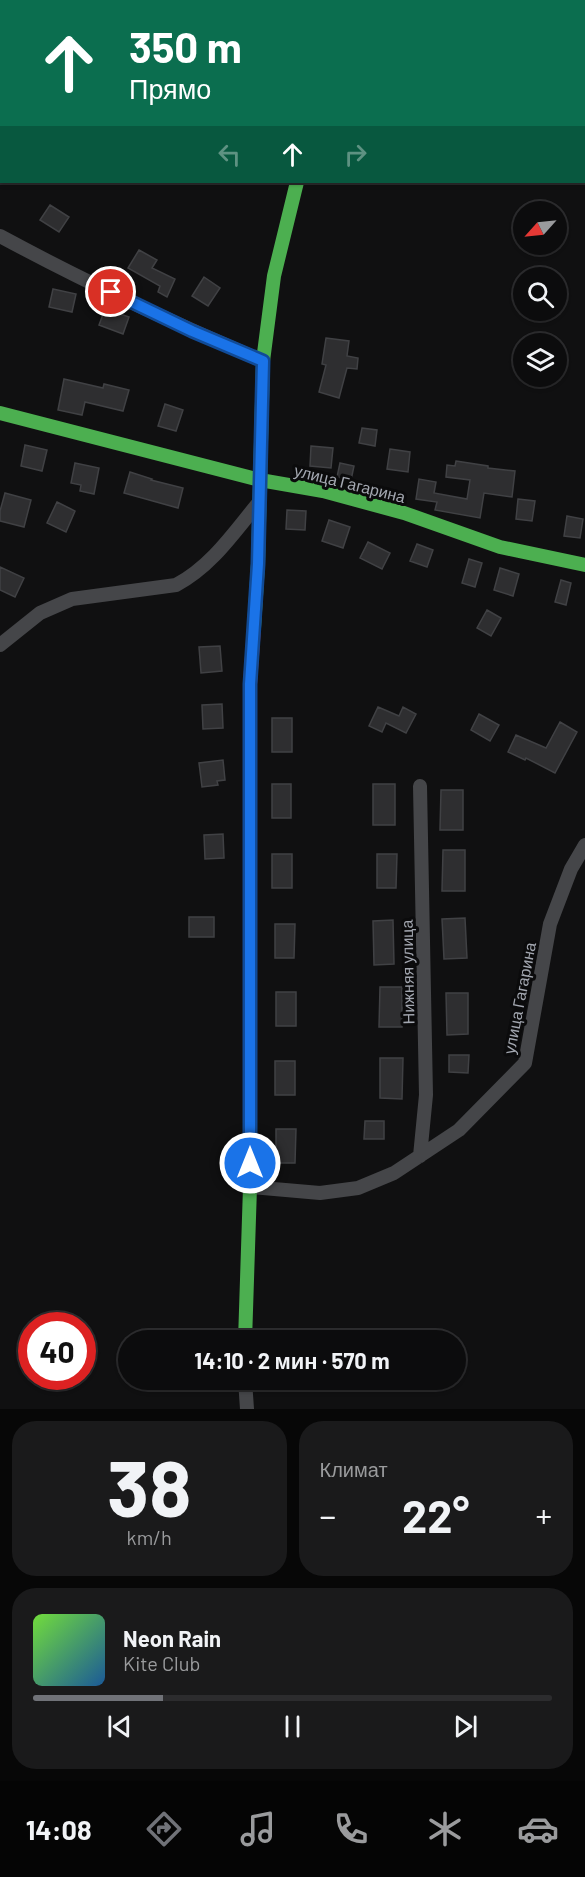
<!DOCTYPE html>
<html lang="ru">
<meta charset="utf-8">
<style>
body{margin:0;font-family:Barlow,sans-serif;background:#1a1a1b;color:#f1f3f6;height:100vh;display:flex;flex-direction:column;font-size:22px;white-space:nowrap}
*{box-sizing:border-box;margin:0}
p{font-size:20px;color:#9a9b9d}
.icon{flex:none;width:33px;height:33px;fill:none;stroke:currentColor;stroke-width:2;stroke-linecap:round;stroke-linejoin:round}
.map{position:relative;height:1409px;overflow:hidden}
.panel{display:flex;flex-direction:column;gap:12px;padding:12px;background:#070707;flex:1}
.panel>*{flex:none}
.hud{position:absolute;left:0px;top:0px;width:585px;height:183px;box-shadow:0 2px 4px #0004,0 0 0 2px #2c2c2e;background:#0b6e4f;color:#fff;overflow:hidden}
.needle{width:39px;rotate:243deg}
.controls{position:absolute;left:513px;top:201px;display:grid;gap:12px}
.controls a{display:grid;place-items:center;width:54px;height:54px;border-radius:50%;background:#0c0c0d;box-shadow:0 2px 4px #0004,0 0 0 2px #2c2c2e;font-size:30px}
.speed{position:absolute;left:18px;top:1312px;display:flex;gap:12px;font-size:30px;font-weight:700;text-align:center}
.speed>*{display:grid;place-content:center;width:78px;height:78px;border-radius:50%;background:#0c0c0d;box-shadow:0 2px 4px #0004,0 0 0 2px #2c2c2e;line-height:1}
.speed .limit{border:9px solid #d22;background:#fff;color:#111}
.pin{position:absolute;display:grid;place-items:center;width:51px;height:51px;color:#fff;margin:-26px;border:3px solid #fff;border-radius:50%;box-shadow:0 2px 6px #0007}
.me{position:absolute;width:66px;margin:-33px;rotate:0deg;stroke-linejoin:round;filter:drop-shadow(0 0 4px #0008)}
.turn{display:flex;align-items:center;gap:21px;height:126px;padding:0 30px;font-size:27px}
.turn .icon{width:78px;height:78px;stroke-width:2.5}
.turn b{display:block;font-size:42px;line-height:51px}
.lanes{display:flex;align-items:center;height:57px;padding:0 30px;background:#0003;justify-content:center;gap:30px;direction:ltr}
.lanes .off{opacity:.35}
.big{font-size:45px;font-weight:700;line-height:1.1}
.panel .tile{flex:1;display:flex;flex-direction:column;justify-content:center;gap:9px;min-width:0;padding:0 21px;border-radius:24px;background:#1a1a1b}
.panel .dial{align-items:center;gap:0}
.dial b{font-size:78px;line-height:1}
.song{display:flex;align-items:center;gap:18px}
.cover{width:72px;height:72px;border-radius:9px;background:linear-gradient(135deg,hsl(100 70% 55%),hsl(210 70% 35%))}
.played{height:6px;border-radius:3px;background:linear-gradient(90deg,#707278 25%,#2c2c2e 25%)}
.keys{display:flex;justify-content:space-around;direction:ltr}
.heat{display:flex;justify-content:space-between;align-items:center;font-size:33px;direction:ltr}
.panel .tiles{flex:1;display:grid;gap:12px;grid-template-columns:1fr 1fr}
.tile:last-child{grid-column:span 2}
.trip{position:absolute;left:118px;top:1330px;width:348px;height:60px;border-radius:30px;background:#0c0c0d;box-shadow:0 2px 4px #0004,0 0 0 2px #2c2c2e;font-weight:700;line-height:60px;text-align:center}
.dock{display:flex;height:96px;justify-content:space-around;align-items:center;background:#050505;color:#9a9b9d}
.dock .icon{width:42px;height:42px}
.dock .selected{color:#707278}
.dock b{font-size:27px;color:#f1f3f6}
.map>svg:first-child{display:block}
</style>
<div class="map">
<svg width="585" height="1409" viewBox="0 0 585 1409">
<rect width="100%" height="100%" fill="#101011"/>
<!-- building -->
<path fill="#2e2e30" stroke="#404144" stroke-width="1.5" d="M50,205L69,217L59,232L40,220Z
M139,250L157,260L152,268L175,279L167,297L158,292L160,286L128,268Z
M204,277L220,288L208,306L192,296Z
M53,289L76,294L72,312L49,307Z
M105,309L129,317L123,334L99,325Z
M326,338L349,341L347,356L358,358L357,369L347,368L339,398L319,392L326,365L322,364Z
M64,379L103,388L104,384L129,390L123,411L85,402L82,415L58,410Z
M165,404L183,410L176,431L158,426Z
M362,428L377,430L375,446L359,443Z
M25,445L47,450L42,471L21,466Z
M311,446L333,448L331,468L310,466Z
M390,449L410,452L408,472L387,469Z
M456,461L488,466V468L515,471L512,497L484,493L480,518L435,510L437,502L416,499L419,479L436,482L434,493L467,499L470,480L446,477L447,465L455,466Z
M75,463L99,468L94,494L80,491L81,485L71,483Z
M340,463L354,466L351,480L337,477Z
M130,472L152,479L151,480L183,488L178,508L124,493Z
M5,493L31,500L24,527L0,521V511Z
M518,499L535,501L532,521L516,519Z
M57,502L75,511L66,532L47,523Z
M287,510L306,511L305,530L286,529Z
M567,516L583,519L580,538L564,536Z
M329,520L350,527L343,548L322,541Z
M368,542L390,553L382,569L360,558Z
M417,544L433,550L427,567L410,561Z
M469,559L482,563L475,587L462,583Z
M0,567L24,578L15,597L0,590Z
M500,568L519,574L513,596L494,590Z
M561,580L571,583L566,605L555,602Z
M487,610L501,618L491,636L477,628Z
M220,646L222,671L201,673L199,647Z
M222,704L223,728L203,729L202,705Z
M378,707L399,716L403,707L416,714L406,733L386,723L382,732L369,726Z
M479,714L499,725L490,741L471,730Z
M272,718H292V752H272Z
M560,722L577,732L555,773L526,758L525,760L508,752L516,735L546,748Z
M223,760L225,780L217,781L218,785L202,787L199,763Z
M272,784H291V818H272Z
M373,784H395V825H373Z
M441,790H463V830H440Z
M223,834L224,858L205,859L204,835Z
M443,850H465V891H442Z
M272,854H292V888H272Z
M377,854H397L396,888H377Z
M189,917H214V937H189Z
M465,918L467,958L444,959L442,919Z
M393,920L394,964L374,965L373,921Z
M275,924H295L294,958H275Z
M380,987H402V1027H379Z
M276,992H296V1026H276Z
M446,993H468V1034L447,1035Z
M449,1055H469L468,1073L449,1072Z
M380,1058H403L402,1099L380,1098Z
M275,1061H295V1095H275Z
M365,1121H384V1139H364Z
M276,1129H296L295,1163H276Z"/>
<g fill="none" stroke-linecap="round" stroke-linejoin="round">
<!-- street -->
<path stroke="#454649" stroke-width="14" d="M369,0L374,2
M355,2L356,0
M584,77L585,78
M0,236C85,282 173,323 263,361
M0,645L40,613L72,599L176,585C212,566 235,531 260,501
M420,786L426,1095L420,1156
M250,1187L320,1193L358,1188L394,1173L459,1130L525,1063L550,924L571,869L585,845
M245,1380L247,1409"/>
<!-- fast -->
<path stroke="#4caf50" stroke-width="14" d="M0,413L260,480L323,491L404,513L500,547L585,565
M254,628L258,564L263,361L274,276L297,182
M245,1341L250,1187V790"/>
<!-- jam -->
<path stroke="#c62828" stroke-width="14" d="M250,790V684L254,628"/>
</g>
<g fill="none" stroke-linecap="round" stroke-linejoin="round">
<!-- route casing -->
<g stroke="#114b97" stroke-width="15">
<path id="route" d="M111,292L192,331L263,361L258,564L250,684V1163"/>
</g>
<!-- route -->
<use href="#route" stroke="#1a73e8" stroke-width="10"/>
</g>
<g text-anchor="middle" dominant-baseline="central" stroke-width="6" stroke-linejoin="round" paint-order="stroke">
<!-- street labels -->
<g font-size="16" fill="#a3a7b0" stroke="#0b0b0c">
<text transform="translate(350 483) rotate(14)">улица Гагарина</text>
<text transform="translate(407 972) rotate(-91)">Нижняя улица</text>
<text transform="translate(519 998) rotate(-79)">улица Гагарина</text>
</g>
</g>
</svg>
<div class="controls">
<a><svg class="needle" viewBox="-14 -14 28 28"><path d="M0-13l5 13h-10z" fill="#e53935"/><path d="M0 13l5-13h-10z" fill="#9a9b9d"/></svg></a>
<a><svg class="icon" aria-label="search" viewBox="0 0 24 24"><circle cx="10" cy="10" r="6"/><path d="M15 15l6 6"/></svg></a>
<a><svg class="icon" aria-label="layers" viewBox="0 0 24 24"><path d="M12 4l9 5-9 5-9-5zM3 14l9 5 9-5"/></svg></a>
</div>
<div class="speed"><div class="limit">40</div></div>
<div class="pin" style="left:111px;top:292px;background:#d93025"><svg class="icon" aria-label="arrive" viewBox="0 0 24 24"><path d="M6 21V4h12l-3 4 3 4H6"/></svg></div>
<svg class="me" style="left:250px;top:1163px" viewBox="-20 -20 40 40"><circle r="17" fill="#1a73e8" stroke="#fff" stroke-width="3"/><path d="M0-11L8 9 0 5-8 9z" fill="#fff"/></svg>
<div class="trip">14:10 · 2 мин · 570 m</div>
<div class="hud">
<div class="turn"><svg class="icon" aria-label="ahead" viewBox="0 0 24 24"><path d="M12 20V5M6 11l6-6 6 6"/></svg><div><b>350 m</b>Прямо</div></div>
<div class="lanes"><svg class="icon off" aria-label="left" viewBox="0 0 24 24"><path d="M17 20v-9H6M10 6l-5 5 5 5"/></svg><svg class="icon" aria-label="ahead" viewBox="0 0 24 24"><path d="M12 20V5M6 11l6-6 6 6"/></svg><svg class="icon off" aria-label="right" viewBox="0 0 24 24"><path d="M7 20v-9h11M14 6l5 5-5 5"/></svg></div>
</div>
</div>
<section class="panel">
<div class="tiles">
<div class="tile dial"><b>38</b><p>km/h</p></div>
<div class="tile"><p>Климат</p>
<div class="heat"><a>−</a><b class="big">22°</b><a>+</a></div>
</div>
<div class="tile">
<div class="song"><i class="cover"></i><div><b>Neon Rain</b><p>Kite Club</p></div></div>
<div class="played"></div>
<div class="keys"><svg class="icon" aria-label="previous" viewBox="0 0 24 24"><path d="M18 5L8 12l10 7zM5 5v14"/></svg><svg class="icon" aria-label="pause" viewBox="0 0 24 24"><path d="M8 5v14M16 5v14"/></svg><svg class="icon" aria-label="next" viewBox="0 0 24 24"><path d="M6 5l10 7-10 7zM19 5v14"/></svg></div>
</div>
</div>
</section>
<nav class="dock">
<b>14:08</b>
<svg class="icon selected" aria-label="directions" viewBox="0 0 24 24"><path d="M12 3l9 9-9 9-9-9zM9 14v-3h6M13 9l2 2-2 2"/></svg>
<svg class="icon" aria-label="music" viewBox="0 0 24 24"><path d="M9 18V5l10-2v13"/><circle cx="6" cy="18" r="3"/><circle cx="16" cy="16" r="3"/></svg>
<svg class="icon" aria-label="phone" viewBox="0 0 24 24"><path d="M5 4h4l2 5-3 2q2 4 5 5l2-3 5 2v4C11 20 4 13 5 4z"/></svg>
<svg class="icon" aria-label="climate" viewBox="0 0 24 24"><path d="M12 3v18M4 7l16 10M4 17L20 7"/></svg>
<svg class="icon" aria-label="car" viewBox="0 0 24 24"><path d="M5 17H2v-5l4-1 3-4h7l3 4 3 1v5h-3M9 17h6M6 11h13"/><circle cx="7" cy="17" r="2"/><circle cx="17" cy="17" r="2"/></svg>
</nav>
